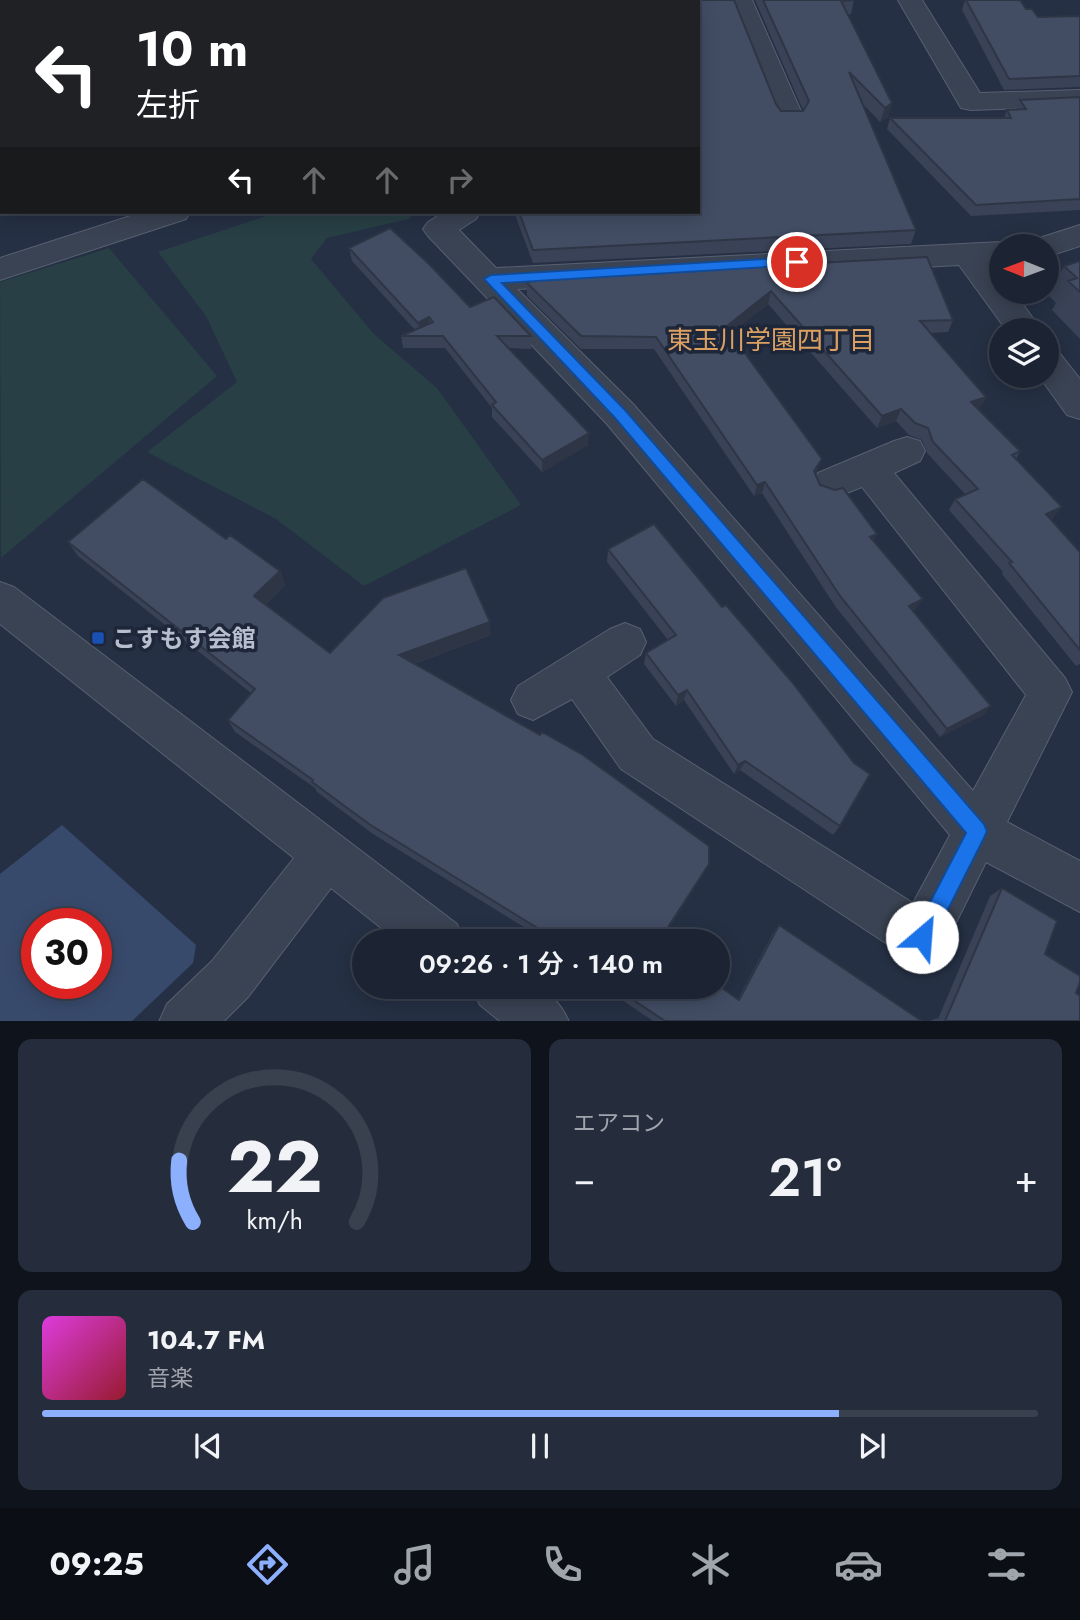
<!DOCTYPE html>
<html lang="ja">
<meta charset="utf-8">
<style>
body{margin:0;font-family:Jost,"Noto Sans JP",sans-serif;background:#252c3b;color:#f1f3f6;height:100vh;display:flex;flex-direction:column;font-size:26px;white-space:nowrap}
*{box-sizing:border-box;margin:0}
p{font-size:23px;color:#a0a4ac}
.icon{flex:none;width:38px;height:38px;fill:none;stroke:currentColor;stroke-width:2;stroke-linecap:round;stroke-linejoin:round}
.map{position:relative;height:1021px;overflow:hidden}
.sheet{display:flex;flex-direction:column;gap:18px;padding:18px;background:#0f141c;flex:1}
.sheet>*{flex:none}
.banner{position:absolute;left:0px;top:0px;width:700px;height:214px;box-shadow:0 4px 18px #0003,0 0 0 2px #3a414e;background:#202124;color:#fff;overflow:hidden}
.needle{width:46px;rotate:271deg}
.tools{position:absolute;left:989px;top:234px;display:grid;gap:14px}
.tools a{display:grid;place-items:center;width:70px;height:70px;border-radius:50%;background:#1c2433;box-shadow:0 4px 18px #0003,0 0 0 2px #3a414e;font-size:35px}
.speed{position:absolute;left:21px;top:908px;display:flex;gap:14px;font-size:35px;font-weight:700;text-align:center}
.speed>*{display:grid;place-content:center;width:91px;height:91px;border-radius:50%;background:#1c2433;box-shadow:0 4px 18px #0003,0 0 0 2px #3a414e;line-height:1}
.speed .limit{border:10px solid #d22;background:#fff;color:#111}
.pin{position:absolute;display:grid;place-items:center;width:60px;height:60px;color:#fff;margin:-30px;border:4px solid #fff;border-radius:50%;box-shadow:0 2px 7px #0007}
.me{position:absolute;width:77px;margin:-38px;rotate:27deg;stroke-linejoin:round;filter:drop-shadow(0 0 5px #0008)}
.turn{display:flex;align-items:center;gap:24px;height:147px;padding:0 21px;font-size:32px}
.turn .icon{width:91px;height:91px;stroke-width:2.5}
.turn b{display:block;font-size:49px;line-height:60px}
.lanes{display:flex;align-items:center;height:66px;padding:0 21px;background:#0003;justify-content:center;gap:35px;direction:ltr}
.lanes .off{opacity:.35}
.big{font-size:52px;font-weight:600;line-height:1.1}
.sheet .tile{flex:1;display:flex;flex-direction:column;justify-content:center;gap:10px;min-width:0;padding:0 24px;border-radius:14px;background:#252c3b}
.sheet .dial{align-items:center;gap:0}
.dial svg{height:182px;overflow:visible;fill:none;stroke:#3a414e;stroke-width:7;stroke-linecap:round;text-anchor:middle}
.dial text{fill:#f1f3f6;stroke:none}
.song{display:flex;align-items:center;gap:21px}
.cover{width:84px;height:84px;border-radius:10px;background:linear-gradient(135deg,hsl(300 70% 55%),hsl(350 70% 35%))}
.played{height:7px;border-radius:4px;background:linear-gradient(90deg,#8caffe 80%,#3a414e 80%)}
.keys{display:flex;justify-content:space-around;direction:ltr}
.heat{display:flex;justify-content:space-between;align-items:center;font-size:38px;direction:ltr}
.sheet .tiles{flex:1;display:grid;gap:18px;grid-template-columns:1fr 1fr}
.tile:last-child{grid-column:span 2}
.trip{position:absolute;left:352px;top:929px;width:378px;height:70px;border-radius:35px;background:#1c2433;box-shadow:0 4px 18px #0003,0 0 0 2px #3a414e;font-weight:600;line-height:70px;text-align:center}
.menu{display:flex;height:112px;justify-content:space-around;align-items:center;background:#0b0e14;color:#a0a4ac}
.menu .icon{width:49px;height:49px}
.menu .current{color:#8caffe}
.menu b{font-size:32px;color:#f1f3f6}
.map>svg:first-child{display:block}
</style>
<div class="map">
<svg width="1080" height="1022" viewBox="0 0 1080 1022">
<rect width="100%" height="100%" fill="#253044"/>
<!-- green -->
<path fill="#273f45" d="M278,212H419L408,219L327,238L311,259L374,334L437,388L521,505L364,586L276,519L147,452L237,382L206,316L158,252Z
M109,248L217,376L1,558L0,282Z"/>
<!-- water -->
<path fill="#384a6c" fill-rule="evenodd" d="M62,825L196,945L193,963L132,1021H0V874ZM37,924H96V984H37Z"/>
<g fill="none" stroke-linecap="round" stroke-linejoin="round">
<!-- minor casing -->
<g stroke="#586071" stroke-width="2">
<path id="minor" d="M728,0H752L803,116L799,122L789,124L779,122L775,116Z
M898,0H922L980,93L1080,90V106L971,110L961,108Z
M143,212H190L186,219L0,280V258Z
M444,212H480L476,219L459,230L496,268L1001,242L1012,245L1001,247V264H992L1001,276V292H1014L1042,331H1007L959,265L517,289L633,404L973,791L1026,695L862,487L831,499L818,495L812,484L818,473L894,441L907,437L920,441L925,451L920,461L894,473L1065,678L1072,692L1007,822L1080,861V912L986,862L940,955L922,962L904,955L621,769L572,699L533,720L518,714L511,700L518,686L610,629L625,623L640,629L646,642L640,655L607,677L653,739L913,903L950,835L607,424L428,236L423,229L428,222Z
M1080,225V246L1046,257V247H1028L1033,240Z
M1046,347L1058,351L1080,379V419L1067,415L1039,376H1046Z
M0,582L14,587L457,924L464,942H399L331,888L248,997L223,1022H159L167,1004L212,961L294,858L0,624Z
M472,987C515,987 549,975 569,1022H501L480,1005Z"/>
</g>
<!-- minor -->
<use href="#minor" fill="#3a4353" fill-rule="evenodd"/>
</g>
<!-- wall -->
<path fill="#394256" d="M0,0H734L776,104L781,111L803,110L755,0H854L851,14H848L892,103L888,117L880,122L862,103L916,230L911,244L533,263L514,212H698V2H2V194H0Z
M965,0H1020L1026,9L1038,17L1080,16V87L1004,90L962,10Z
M1080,97V210L971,216L887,129L890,118H1004L1007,110H1016L1020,100Z
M349,248L531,336V349L509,348L588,445L542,472L492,417V408L445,348H403L401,336L415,330L352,261Z
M927,257L953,320L948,332L930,333L986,397L979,409H978L1020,451L1016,459L1053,518L1051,520L1080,552V664L1076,666L1002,574L1003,572L949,510L955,499L965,494L927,453L922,440L909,435L896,421L877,428L768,304L731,333L822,459L815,474L820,485L874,541L916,609L913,611L991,706L983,715L940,737L835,606L762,493L754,496L654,349H581L527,296V283Z
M1080,261V339L1052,310L1056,303L1048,295L1064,266Z
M226,539L280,571L285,585L266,604L330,653L491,635L414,664L705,872L664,935L667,942H548L373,834L317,792L315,788L235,732L228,720L251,693L78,556L68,542Z
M608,549L840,826L833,835L740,770L734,774L684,700L676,706L644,664L646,653L668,640L607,562Z
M1002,888L1045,954L1076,993L1080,1021H930L937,1018L938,1019L990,896Z
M779,925L922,1021H653L603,987H718L738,999L773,933Z"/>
<!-- shaded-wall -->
<path fill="#2e3646" d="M892,103L888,117L880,122L885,108Z
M0,178H2V194H0Z
M771,291L768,304L724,339L726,327Z
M429,317L430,330L420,335L418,323Z
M986,397L979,409L964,414L971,402Z
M901,409L896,421L877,428L882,416Z
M589,433L588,445L542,472V460Z
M822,459L818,470L810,483L814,471Z
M765,482L762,493L754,496L757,485Z
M1062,507L1053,518L1038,525L1046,514Z
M877,534L872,545L870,537Z
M280,571L285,585L261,609L254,596Z
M923,599L916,609L903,616L909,606Z
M490,622L491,635L402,668L399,655Z
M687,690L684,700L676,706L678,695Z
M991,706L983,715L940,737L947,729Z
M745,761L740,770L734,774L738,765Z
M709,864L705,872L660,942L663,935Z"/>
<!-- building -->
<path fill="#424d64" stroke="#2e3646" stroke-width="2" d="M0,0H734L776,104L781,111H803L809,101L763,0H854L841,1L892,103L885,108L849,72L916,230L533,250L519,212H698V2H2V178H0Z
M966,0H1020L1026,9H1032L1038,17L1080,16V76L1009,79Z
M1080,97V199L976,205L890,118H1011L1007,110L1026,109L1020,100Z
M390,228L429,264L470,307L494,297L531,336H497L589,433L542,460L492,405L496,402L443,336H401L433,322L429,317L418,323L349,248Z
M927,257L953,320L920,321L986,397L971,402L1020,451L1012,455L1062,507L1046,514L1080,552V650L1009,563L1012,562L955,499L978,489L933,442L928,428L915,423L901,409L882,416L771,291L726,327L822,459L814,471L820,485L835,490L843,488L877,534L870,537L923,599L909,606L991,706L947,729L840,596L765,482L757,485L656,337L581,336L527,283L540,278Z
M1080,261V292L1068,281L1077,278L1064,266Z
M143,479L226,539L230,535L280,571L254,596L330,653L383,598L466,568L490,622L399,655L540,735L542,732L583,755L709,846V864L663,935L668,938L667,942H560L369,824L312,782L313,780L228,720L255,689L68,542Z
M654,524L722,607L726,605L792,682L854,763L870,774L840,826L745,761L738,765L687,690L678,695L646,653L676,635L608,549Z
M1002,888L1057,921L1045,954L1080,976V982L1076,993L1080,996V1021H945Z
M779,925L922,1021H665L614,987H718V985L739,1000Z"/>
<!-- route -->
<path fill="#1a73e8" stroke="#114b97" stroke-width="2" d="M797,257L803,262L801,265L502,283L625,410L984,824L987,831L984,838L930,945L922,948L915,945L912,937L966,833L615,418L484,279L491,275Z"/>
<!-- markers -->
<rect fill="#1a4fb4" stroke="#1e2739" stroke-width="2.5" x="91" y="631" width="14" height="14" rx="3.5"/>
<g text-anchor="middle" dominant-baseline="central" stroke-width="7" stroke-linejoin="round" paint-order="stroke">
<!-- poi labels -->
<g font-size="24" font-weight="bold" fill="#b7becd" stroke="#1e2739" text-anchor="start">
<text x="112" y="638">こすもす会館</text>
</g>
<!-- neighbourhood labels -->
<g font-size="26" fill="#dca063" stroke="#1e2739">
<text x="771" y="340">東玉川学園四丁目</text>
</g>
</g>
</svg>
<div class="tools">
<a><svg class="needle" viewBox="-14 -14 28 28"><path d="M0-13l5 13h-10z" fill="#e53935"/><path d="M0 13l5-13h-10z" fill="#a0a4ac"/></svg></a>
<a><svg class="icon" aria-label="layers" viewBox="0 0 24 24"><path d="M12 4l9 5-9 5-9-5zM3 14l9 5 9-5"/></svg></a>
</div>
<div class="speed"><div class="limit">30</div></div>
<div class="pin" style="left:797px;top:262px;background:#d93025"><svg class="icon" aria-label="arrive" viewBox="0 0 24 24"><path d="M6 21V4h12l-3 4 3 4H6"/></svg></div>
<svg class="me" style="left:922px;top:937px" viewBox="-20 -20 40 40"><circle r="19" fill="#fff"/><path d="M0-13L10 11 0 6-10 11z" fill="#1a73e8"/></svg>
<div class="trip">09:26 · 1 分 · 140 m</div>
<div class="banner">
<div class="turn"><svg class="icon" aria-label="left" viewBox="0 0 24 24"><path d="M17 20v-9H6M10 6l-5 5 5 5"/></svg><div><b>10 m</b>左折</div></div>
<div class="lanes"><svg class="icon" aria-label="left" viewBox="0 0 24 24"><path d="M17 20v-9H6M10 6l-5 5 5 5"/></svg><svg class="icon off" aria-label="ahead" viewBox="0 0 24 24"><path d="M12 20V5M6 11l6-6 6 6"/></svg><svg class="icon off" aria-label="ahead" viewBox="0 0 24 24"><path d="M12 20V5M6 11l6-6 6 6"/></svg><svg class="icon off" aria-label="right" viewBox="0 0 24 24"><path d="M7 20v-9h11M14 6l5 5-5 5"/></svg></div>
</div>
</div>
<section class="sheet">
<div class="tiles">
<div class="tile dial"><svg viewBox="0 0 100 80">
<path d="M14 69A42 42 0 1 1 86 69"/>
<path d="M14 69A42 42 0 0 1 8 42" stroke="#8caffe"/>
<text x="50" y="56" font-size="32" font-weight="700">22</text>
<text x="50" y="72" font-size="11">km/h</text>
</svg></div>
<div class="tile"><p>エアコン</p>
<div class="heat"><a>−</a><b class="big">21°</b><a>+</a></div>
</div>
<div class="tile">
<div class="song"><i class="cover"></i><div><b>104.7 FM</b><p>音楽</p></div></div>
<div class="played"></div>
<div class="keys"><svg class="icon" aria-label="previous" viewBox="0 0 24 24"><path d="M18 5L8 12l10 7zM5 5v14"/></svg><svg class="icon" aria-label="pause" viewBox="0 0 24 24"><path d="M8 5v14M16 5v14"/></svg><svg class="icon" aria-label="next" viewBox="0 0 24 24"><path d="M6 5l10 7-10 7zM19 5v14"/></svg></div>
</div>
</div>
</section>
<nav class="menu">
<b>09:25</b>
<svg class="icon current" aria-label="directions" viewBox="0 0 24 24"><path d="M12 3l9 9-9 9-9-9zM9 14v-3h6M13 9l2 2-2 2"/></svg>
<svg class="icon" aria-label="music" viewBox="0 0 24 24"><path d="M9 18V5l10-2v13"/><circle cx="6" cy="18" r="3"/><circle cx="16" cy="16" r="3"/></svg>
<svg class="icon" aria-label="phone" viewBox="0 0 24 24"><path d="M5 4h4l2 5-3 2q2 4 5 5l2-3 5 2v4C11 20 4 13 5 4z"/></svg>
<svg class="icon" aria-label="climate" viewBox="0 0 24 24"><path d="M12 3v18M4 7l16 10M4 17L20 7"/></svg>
<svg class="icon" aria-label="car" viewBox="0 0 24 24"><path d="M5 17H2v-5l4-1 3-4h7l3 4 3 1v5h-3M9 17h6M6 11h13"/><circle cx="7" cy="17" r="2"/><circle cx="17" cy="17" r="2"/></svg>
<svg class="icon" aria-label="filters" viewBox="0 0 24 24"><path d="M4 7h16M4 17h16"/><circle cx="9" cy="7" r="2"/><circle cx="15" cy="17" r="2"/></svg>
</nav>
